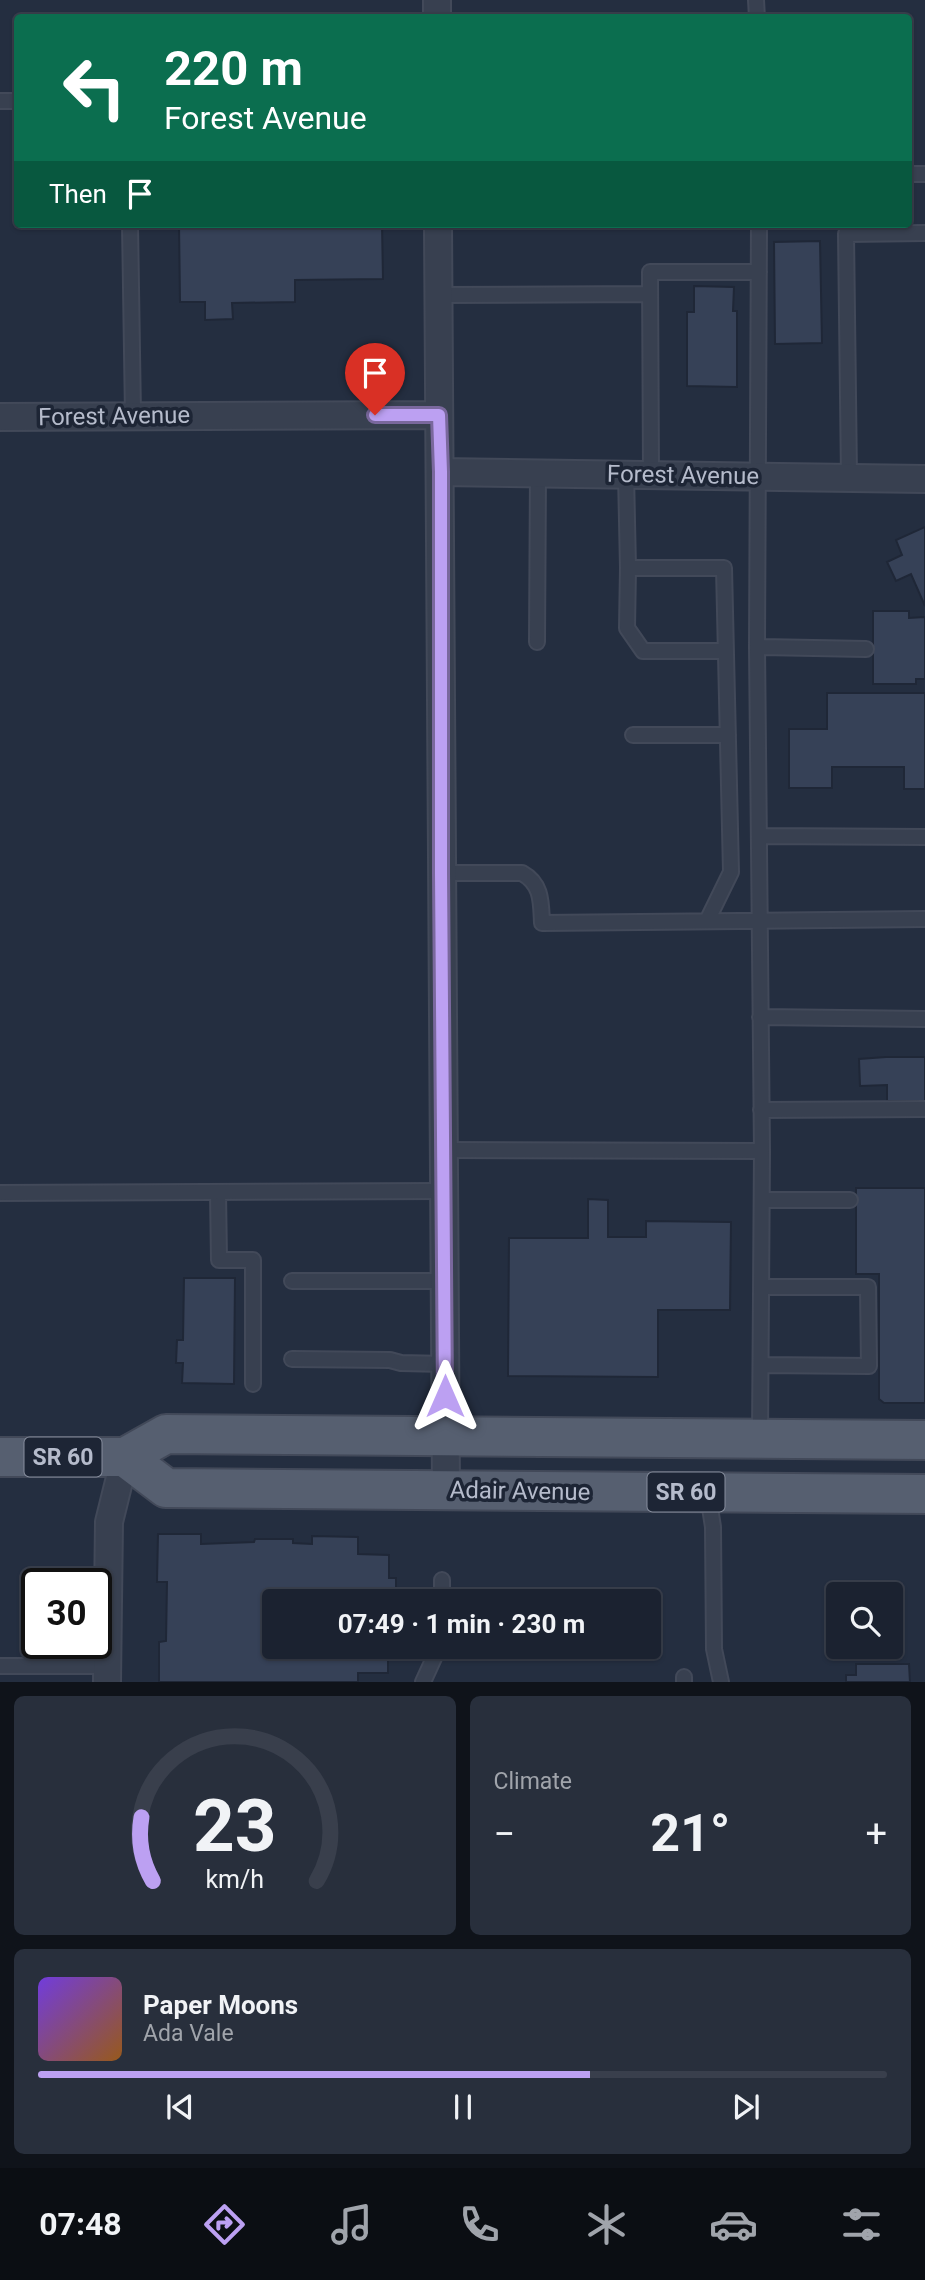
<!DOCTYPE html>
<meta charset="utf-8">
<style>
body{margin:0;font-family:Roboto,sans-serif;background:#282f3c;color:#f1f3f6;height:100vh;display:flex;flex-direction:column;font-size:26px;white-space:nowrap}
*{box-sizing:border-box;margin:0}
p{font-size:23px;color:#a0a4ab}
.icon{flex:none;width:38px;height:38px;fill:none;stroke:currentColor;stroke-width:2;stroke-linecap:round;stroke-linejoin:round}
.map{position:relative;height:1682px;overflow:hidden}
.sheet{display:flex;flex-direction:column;gap:14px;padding:14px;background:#0f131a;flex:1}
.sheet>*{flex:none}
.top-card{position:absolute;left:14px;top:14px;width:898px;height:214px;border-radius:7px;box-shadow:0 2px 5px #0004,0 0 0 2px #393f4c;background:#0b6e4f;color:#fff;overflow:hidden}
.controls{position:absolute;left:826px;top:1582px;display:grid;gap:14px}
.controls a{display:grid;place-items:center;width:77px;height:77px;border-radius:7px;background:#1b2230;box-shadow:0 2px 5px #0004,0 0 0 2px #393f4c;font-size:35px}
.speed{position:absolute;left:21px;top:1568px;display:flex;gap:14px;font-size:35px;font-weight:700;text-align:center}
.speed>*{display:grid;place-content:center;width:91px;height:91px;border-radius:50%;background:#1b2230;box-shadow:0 2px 5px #0004,0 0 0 2px #393f4c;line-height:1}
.speed .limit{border:4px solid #111;border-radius:10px;background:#fff;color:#111}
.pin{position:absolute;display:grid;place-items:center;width:60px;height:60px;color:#fff;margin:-72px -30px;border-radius:50% 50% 50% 0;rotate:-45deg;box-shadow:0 0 7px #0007}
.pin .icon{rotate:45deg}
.me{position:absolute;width:77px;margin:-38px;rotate:0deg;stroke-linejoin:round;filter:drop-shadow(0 0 5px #0008)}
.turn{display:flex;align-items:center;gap:24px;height:147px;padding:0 35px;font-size:32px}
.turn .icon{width:91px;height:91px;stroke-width:2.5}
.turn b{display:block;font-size:49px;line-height:60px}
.then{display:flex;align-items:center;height:66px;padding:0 35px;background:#0003;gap:14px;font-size:26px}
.big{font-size:52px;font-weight:700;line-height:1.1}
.sheet .tile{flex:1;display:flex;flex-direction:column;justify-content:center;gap:10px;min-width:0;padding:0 24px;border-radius:10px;background:#282f3c}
.sheet .dial{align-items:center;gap:0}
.dial svg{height:182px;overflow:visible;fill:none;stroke:#393f4c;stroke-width:7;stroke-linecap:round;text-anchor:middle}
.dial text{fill:#f1f3f6;stroke:none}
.song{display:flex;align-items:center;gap:21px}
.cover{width:84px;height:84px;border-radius:10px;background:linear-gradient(135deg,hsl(260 70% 55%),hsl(30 70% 35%))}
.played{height:7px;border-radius:4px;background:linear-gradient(90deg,#bca0f2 65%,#393f4c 65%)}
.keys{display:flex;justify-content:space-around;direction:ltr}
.heat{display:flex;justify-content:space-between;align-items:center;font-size:38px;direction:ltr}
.sheet .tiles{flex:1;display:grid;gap:14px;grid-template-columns:1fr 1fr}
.tile:last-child{grid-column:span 2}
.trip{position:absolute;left:262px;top:1589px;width:399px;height:70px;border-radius:7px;background:#1b2230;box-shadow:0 2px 5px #0004,0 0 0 2px #393f4c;font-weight:700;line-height:70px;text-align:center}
.tab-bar{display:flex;height:112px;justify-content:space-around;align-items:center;background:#0b0e13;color:#a0a4ab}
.tab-bar .icon{width:49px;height:49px}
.tab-bar .current{color:#bca0f2}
.tab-bar b{font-size:32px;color:#f1f3f6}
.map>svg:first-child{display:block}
</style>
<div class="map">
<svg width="925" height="1682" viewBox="0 0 925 1682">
<rect width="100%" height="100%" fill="#242e40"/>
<!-- building -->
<path fill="#364157" stroke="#1f2737" stroke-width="2" d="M179,224H382L383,279L295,280V302L232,303L233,319L205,320V302H180Z
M820,241L822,343L775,344L774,242Z
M694,286L734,287L733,311H737V387L687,386V312H694Z
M925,527V606L911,574L896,581L887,562L902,555L896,540Z
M873,611H909V618L925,617V679H916V684H873Z
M827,693H925V789H904V767H832V788H789V729H827Z
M886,1057H925V1101H887V1085L860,1086L859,1059Z
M856,1188H925V1403H884L879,1399V1274H856Z
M588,1199L608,1200V1237H646V1221L731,1222L730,1310H658V1377L508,1376L509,1238H588Z
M184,1278H235L234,1384L182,1383L183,1363H176L177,1340H183Z
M158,1534H201V1544L254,1542L255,1539H293V1543L312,1544V1536L358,1537V1554L389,1555V1578H396V1601H275V1647H397V1651H388V1673H358V1682H159V1642L166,1641L167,1582H157Z
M856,1664H909L910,1682H846V1675H856Z"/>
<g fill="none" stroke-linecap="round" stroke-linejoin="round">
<!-- service casing -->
<g stroke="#424959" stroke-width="18">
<path id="service" d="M756,0L757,18
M0,101H18
M908,174H925
M130,224L133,415
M759,224L757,647L762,1151L760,1437
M438,295L650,294
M626,474L628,568H724L731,872L707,921
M651,474L650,272H759
M849,477L846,234L925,233
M628,568L627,628L643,651H726
M537,642L538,473
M757,647L866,649
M633,735H728
M759,836L925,837
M441,873H522C542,884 541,902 542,923L925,919
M760,1017L925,1019
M761,1110L925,1109
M444,1150L762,1151
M218,1192L219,1260H253V1384
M0,1193L444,1191
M762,1200H850
M292,1281H444
M292,1359L390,1360L401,1363L445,1364
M761,1365L869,1366L868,1287H762
M708,1495L713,1527L714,1649L721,1682
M442,1601V1580
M0,1666H107
M423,1682L439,1647
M684,1682V1677"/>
</g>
<!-- minor casing -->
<g stroke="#424959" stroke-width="30">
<path id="minor" d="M437,18V0
M438,224L446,1490
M0,417L439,415
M441,472L925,479
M107,1682L109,1522L125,1457"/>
</g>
<!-- primary casing -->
<g stroke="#424959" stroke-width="42">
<path id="primary" d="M0,1457H125L166,1434L925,1440
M125,1457L166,1488L925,1494"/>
</g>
<!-- service -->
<use href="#service" stroke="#384050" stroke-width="14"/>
<!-- minor -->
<use href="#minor" stroke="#384050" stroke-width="26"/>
<!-- primary -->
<use href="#primary" stroke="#565f70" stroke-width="38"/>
</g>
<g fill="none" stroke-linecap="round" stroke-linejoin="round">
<!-- route casing -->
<g stroke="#7a689d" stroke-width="18">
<path id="route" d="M375,415H439L441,472V873L445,1396"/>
</g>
<!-- route -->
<use href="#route" stroke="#bca0f2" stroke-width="12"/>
</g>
<g text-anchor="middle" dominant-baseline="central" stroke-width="7" stroke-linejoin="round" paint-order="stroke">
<!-- shield labels -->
<g fill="#1d2535" stroke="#878e9e" stroke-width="2">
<rect x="24.5" y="1437.5" width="77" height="39" rx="5"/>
<rect x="647.5" y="1472.5" width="77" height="39" rx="5"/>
</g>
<g font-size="23" font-weight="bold" fill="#b5bbcb">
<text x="63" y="1457">SR 60</text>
<text x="686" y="1492">SR 60</text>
</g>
<!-- street labels -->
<g font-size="24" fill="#b5bbcb" stroke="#1d2535">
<text transform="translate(114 416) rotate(-1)">Forest Avenue</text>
<text transform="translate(683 475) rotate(1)">Forest Avenue</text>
<text transform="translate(520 1491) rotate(1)">Adair Avenue</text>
</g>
</g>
</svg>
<div class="controls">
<a><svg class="icon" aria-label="search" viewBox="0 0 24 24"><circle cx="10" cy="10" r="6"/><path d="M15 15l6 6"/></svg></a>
</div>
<div class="speed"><div class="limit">30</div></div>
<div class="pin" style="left:375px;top:415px;background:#d93025"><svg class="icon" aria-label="arrive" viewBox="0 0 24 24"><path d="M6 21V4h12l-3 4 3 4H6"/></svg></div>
<svg class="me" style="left:445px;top:1396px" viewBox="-20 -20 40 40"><path d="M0-17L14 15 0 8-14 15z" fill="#bca0f2" stroke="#fff" stroke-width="4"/></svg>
<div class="trip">07:49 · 1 min · 230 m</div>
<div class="top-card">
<div class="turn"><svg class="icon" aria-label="left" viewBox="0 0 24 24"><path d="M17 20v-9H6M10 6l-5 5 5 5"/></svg><div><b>220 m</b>Forest Avenue</div></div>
<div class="then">Then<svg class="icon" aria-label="arrive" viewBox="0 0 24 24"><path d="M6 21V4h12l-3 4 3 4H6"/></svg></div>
</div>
</div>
<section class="sheet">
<div class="tiles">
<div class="tile dial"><svg viewBox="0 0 100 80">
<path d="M14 69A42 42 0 1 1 86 69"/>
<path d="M14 69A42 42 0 0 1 9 41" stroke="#bca0f2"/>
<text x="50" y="56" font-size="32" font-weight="700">23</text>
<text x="50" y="72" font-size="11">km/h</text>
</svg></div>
<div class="tile"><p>Climate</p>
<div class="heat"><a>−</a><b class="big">21°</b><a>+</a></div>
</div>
<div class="tile">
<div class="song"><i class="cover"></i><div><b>Paper Moons</b><p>Ada Vale</p></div></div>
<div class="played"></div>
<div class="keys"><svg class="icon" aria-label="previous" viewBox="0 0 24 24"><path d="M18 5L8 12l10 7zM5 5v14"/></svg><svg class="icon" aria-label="pause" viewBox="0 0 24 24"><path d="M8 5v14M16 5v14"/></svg><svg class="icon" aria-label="next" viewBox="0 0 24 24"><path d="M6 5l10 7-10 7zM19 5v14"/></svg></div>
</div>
</div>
</section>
<nav class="tab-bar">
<b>07:48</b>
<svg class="icon current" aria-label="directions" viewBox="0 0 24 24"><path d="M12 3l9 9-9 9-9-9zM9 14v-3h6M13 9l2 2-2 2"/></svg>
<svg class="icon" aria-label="music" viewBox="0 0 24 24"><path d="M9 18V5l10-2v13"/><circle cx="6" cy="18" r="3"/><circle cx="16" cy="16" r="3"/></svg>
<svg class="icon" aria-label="phone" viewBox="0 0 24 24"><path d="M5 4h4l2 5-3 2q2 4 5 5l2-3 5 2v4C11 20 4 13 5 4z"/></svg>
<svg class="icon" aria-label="climate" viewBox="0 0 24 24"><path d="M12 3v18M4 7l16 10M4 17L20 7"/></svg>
<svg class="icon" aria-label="car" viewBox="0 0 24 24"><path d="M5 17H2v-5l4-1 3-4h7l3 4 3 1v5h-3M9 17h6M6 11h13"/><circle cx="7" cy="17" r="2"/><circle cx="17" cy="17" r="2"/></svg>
<svg class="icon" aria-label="filters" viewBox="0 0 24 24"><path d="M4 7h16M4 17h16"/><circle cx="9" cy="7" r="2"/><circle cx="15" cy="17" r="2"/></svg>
</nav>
